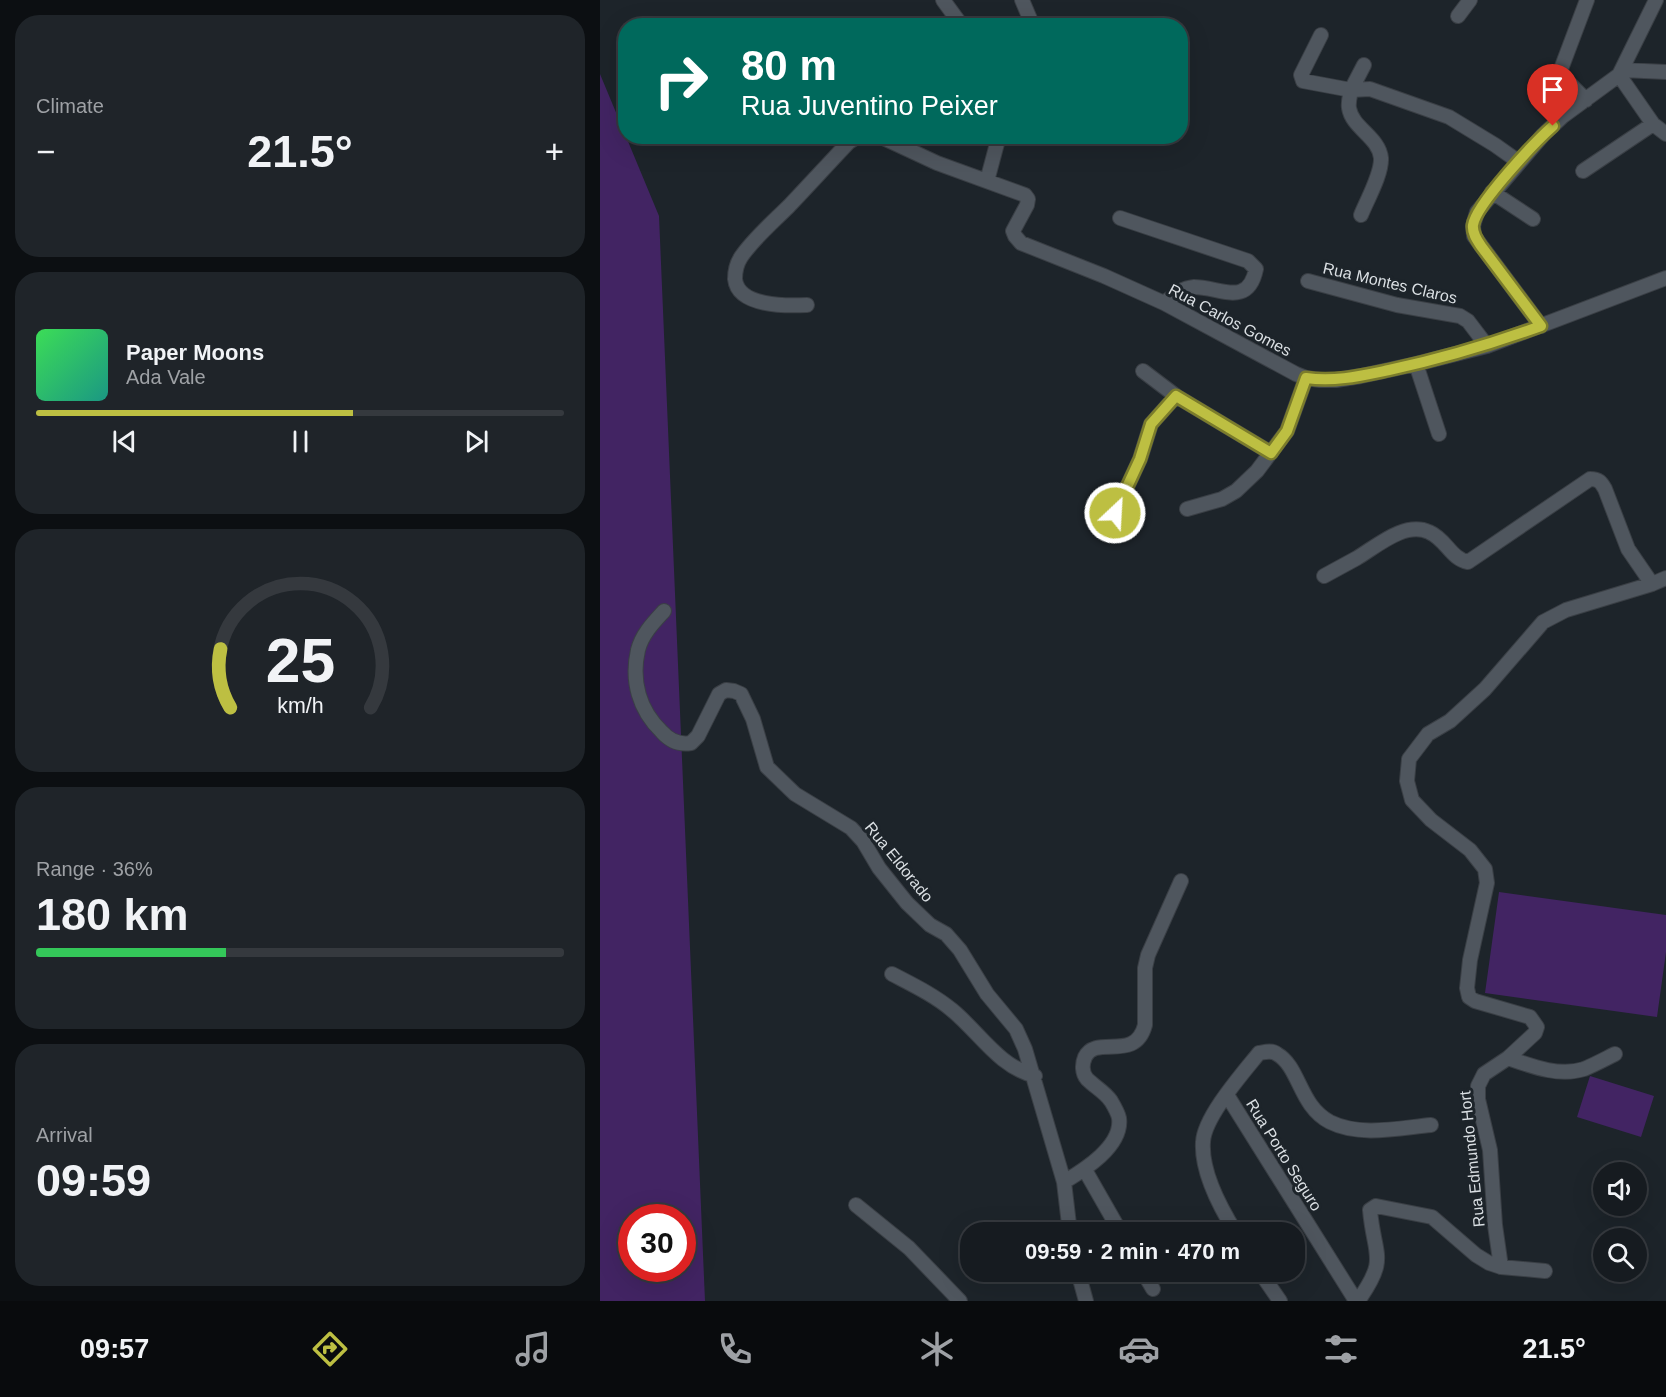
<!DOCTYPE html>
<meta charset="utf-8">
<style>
body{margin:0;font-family:Arial,sans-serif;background:#1f2429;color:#f1f3f6;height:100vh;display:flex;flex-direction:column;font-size:22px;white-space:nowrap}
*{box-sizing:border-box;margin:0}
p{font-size:20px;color:#9ea1a5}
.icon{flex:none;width:33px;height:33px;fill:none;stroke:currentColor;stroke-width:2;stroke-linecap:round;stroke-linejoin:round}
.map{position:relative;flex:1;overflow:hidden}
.panel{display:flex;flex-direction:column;gap:15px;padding:15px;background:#0c0f12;width:600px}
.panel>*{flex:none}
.guide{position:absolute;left:18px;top:18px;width:570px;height:126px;border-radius:24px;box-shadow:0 6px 24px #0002,0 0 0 2px #35393e;background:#00695c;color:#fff;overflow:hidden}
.controls{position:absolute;left:993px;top:1162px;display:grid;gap:12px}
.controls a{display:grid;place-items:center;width:54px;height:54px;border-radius:50%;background:#161b20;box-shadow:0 6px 24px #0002,0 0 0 2px #35393e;font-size:30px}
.speed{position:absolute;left:18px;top:1204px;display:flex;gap:12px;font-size:30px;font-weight:700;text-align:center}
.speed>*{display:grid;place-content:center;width:78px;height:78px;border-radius:50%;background:#161b20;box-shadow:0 6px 24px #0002,0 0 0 2px #35393e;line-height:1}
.speed .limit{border:9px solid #d22;background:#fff;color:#111}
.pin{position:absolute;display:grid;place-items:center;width:51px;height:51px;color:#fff;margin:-62px -26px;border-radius:50% 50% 50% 0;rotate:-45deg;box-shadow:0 0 6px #0007}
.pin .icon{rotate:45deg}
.me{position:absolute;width:66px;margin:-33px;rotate:25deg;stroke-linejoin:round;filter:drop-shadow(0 0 4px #0008)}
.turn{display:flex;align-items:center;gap:21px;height:126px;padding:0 24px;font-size:27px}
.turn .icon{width:78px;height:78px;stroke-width:2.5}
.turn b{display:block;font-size:42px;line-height:51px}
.big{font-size:45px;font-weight:700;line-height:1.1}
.panel .tile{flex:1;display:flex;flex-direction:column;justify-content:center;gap:9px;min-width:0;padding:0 21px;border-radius:24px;background:#1f2429}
.panel .dial{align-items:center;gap:0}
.dial svg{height:156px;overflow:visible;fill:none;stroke:#35393e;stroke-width:7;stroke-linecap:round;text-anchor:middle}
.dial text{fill:#f1f3f6;stroke:none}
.song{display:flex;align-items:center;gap:18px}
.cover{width:72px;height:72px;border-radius:9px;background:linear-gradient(135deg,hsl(130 70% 55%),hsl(170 70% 35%))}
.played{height:6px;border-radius:3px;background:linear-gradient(90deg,#bdbf42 60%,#35393e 60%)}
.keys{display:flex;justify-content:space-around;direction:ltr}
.heat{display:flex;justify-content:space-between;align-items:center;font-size:33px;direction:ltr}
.charge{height:9px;border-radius:4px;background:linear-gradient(90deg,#34c759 36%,#35393e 0)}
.trip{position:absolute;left:360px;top:1222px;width:345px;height:60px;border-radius:24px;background:#161b20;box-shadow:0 6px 24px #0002,0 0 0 2px #35393e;font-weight:700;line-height:60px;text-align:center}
.tab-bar{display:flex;height:96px;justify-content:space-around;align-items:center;background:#090b0d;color:#9ea1a5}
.tab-bar .icon{width:42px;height:42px}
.tab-bar .active{color:#bdbf42}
.tab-bar b{font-size:27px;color:#f1f3f6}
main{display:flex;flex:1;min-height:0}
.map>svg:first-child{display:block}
</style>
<main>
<section class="panel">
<div class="tile"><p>Climate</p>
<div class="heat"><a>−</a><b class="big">21.5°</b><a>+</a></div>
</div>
<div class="tile">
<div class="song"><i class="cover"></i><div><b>Paper Moons</b><p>Ada Vale</p></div></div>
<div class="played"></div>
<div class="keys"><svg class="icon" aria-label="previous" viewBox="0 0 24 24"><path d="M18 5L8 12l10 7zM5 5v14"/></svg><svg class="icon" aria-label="pause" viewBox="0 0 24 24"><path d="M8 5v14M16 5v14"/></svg><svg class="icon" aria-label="next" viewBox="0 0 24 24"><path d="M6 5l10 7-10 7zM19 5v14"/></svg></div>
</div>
<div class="tile dial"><svg viewBox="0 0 100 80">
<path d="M14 69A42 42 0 1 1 86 69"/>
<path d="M14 69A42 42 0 0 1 9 39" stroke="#bdbf42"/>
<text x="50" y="56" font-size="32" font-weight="700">25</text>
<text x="50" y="72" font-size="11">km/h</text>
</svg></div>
<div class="tile"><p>Range · 36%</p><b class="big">180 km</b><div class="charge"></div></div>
<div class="tile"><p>Arrival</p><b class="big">09:59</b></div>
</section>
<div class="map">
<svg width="1066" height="1301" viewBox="0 0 1066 1301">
<rect width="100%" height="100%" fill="#1d242a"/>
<!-- green -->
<path fill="#422463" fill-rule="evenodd" d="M0,74L59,216L105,1301H0ZM32,1218H82V1269H32Z
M899,892L1066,915V952L1057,1017L885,993Z
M990,1076L1054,1096L1041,1137L977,1117Z"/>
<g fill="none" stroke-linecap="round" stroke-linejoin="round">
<!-- street casing -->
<g stroke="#3a3f45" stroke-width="16">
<path id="street" d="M343,0L362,26
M422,0L433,26
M858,16L870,0
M721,35L701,75L703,81L751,90L764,65
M1023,70L1066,72
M1019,75L1053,124L1066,134
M986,100L963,77L961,69L987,0
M279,136L337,163L425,195L428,199L427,205L413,231L415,236L421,243L504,276L564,303L696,374L706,378L720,380H736L761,376L816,364L887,346L1066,278
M983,171L1053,124
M387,181L399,136
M892,192L933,219
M761,215C767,200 782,174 781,158C779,137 752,128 749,108C748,102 750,96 751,90L770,89L849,117L895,145L919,162
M520,218L648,261L656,269C648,308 620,287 594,287C582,288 573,296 564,303
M708,281L797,305L860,316L868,321L887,346
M207,305C187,306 138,307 135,279C135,271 137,263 141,257C154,238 173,222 189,206C209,185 229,163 249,142L258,136
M941,326L874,236L873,226L877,212L943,135L963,116L1019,75L1056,0
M816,364L839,434
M543,371L576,396L671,453
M587,509L622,499L636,491L657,471L687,431L706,378
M515,513L540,459L551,424L576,396
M724,576C735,570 746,564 757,558C777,546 805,521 829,532C846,539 851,559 868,562L990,479C999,479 1001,482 1005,489L1028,549L1052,584
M64,611C54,622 42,634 38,650C31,681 39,710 62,732C70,741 79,745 91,743L98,736L119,694L126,690L134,691L141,694L153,719L167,767L195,794L251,828L263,841L279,868L307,903L330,925L346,934L360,950L387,994L416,1029L425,1049L464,1182L470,1233
M292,974C313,985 334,995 352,1010C380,1033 398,1066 435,1076
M908,1058C931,1066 959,1077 984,1069C994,1065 1005,1059 1015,1054
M627,1095L756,1301
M485,1170L521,1233
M464,1182C484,1170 523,1146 519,1118C518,1113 514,1106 511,1101C505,1092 495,1087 487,1079C482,1073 482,1064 485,1057C496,1034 535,1063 545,1025V968L548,955L581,881
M256,1205L309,1248L360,1301
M636,1233C621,1209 601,1171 603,1142C604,1117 643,1073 659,1053C665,1052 672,1050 677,1054C700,1067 699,1106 730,1122C760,1137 799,1128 831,1125
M901,1267L895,1225L890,1150L878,1099V1086L884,1074L908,1058L935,1033L937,1027L930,1017L875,1001L869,997L867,988L870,960L887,883L885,869L870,850L831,820L812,800L807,781L809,759L828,734L850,721L885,689L943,622L966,610L1052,584L1066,578
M478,1272L486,1301
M543,1272L553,1289
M660,1272L680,1301
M758,1301C789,1257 774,1257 770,1210L776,1206L832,1217L876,1255L889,1263L901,1267L945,1271"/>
</g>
<!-- street -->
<use href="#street" stroke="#4f565e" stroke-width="14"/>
</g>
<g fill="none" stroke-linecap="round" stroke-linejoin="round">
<!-- route casing -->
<g stroke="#7b7c2b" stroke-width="15">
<path id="route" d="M515,513L540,459L551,424L576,396L671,453L687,431L706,378C735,382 760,376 789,370C841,359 891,344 941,326L881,246C877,240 872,233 873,225C876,204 936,141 953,126"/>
</g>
<!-- route -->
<use href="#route" stroke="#bdbf42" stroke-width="10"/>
</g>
<g text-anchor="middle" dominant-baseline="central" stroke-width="6" stroke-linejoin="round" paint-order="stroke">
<!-- street labels -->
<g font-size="16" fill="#dadfe3" stroke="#1d242a">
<text transform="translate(790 283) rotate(13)">Rua Montes Claros</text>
<text transform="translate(630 320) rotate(28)">Rua Carlos Gomes</text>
<text transform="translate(299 862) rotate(51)">Rua Eldorado</text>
<text transform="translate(684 1155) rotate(58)">Rua Porto Seguro</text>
<text transform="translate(872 1159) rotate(-96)">Rua Edmundo Hort</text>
</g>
</g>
</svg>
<div class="controls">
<a><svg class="icon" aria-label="sound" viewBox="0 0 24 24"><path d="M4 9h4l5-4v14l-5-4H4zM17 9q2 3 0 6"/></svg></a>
<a><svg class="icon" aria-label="search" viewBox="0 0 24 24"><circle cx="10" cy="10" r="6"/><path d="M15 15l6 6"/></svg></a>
</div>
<div class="speed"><div class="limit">30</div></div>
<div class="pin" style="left:953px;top:126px;background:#d93025"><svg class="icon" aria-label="arrive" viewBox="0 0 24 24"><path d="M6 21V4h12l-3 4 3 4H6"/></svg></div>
<svg class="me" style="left:515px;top:513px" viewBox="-20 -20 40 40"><circle r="17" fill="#bdbf42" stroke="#fff" stroke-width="3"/><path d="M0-11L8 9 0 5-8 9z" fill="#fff"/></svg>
<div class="trip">09:59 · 2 min · 470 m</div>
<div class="guide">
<div class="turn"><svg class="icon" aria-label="right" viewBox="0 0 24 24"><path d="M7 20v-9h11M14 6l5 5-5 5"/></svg><div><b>80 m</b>Rua Juventino Peixer</div></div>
</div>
</div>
</main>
<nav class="tab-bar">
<b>09:57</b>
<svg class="icon active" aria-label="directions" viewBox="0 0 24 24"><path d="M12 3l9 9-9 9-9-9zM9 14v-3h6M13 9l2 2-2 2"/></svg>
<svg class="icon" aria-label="music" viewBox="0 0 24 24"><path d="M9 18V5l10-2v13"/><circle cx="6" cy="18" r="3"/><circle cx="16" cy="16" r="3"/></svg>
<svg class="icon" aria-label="phone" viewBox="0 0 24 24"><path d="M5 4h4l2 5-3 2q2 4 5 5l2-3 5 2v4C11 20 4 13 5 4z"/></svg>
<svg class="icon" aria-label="climate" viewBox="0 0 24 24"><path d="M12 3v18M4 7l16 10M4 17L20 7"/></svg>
<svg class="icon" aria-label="car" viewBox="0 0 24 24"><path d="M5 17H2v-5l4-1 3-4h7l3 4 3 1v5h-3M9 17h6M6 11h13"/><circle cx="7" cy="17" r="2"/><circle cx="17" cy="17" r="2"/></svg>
<svg class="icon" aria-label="filters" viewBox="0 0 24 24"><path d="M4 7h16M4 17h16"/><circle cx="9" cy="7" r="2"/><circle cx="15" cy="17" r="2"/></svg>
<b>21.5°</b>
</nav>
